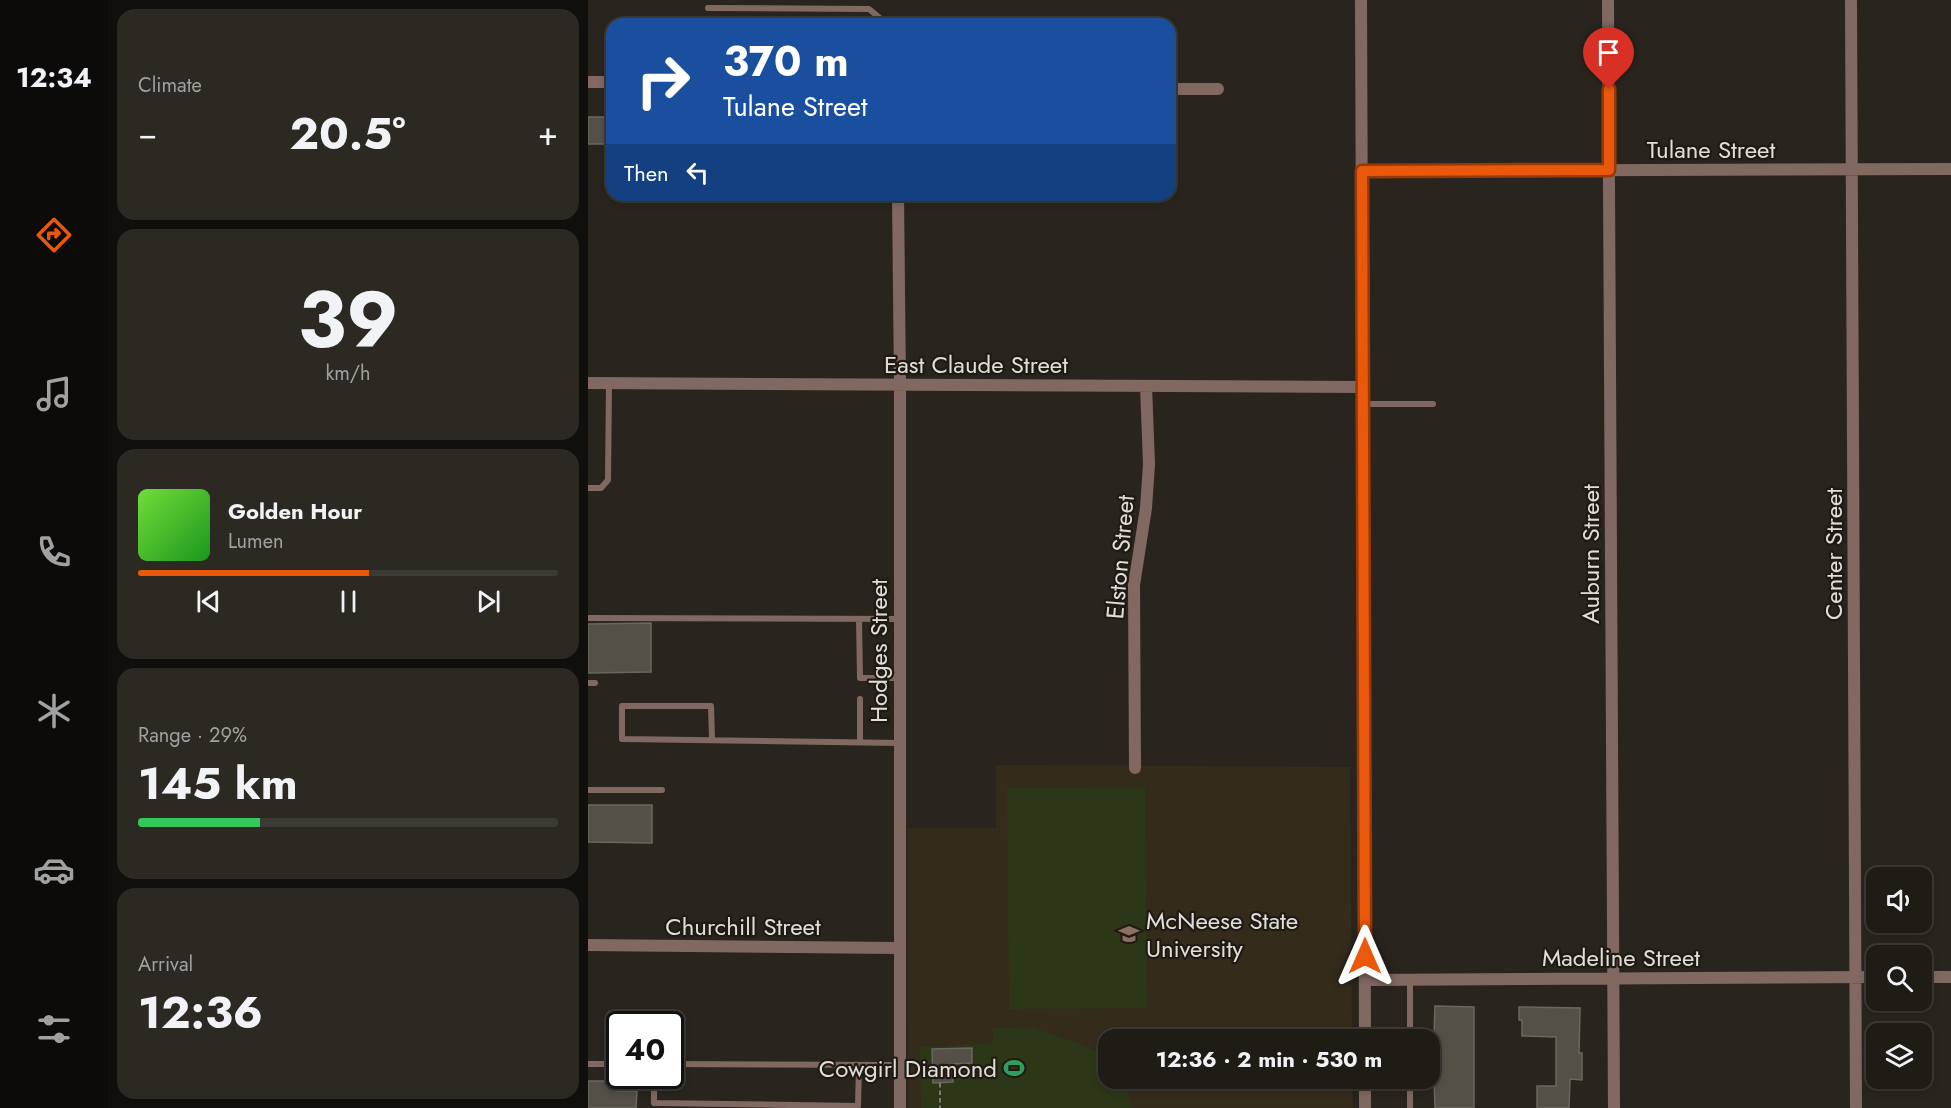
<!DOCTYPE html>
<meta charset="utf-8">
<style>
body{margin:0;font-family:Jost,sans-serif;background:#2c2923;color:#f1f3f6;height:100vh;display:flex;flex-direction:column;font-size:22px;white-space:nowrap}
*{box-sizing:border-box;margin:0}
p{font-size:20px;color:#a1a1a1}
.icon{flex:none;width:33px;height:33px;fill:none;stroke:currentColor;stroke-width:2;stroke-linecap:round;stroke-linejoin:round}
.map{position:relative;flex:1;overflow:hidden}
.side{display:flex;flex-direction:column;gap:9px;padding:9px;background:#110f0c;width:480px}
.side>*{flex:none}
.hud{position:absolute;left:18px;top:18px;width:570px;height:183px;border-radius:18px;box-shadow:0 3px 9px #0003,0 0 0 2px #3c3a35;background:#1a4fa0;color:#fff;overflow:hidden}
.fabs{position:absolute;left:1278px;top:867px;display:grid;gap:12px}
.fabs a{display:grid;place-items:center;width:66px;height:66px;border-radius:12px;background:#1f1c16;box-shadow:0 3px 9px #0003,0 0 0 2px #3c3a35;font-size:30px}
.speed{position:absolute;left:18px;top:1011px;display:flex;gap:12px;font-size:30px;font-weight:700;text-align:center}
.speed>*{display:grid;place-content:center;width:78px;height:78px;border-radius:50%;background:#1f1c16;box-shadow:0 3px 9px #0003,0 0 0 2px #3c3a35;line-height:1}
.speed .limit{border:3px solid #111;border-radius:9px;background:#fff;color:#111}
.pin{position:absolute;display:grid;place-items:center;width:51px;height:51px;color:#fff;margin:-62px -26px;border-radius:50% 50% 50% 0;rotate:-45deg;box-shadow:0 0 6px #0007}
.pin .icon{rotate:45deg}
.me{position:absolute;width:66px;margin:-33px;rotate:0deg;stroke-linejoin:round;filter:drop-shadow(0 0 4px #0008)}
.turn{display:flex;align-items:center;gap:21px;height:126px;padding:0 18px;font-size:27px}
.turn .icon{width:78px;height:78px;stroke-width:2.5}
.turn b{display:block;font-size:42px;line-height:51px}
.then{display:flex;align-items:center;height:57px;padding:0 18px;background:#0003;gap:12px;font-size:22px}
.big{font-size:45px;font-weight:700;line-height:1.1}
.side .widget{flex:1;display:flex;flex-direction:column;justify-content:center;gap:9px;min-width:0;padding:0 21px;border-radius:18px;background:#2c2923}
.side .dial{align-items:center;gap:0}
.dial b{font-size:78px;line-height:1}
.song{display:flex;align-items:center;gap:18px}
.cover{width:72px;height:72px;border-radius:9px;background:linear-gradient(135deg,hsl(100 70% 55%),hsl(120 70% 35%))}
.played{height:6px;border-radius:3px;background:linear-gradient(90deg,#ea580c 55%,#3c3a35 55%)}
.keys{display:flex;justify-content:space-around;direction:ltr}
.heat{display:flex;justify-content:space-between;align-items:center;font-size:33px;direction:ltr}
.charge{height:9px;border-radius:4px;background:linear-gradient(90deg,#34c759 29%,#3c3a35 0)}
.trip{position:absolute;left:510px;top:1029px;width:342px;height:60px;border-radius:18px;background:#1f1c16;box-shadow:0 3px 9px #0003,0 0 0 2px #3c3a35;font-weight:700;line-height:60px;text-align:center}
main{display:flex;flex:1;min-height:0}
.tab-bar{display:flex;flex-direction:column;width:108px;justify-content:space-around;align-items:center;background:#0c0b09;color:#a1a1a1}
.tab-bar .icon{width:42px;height:42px}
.tab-bar .selected{color:#ea580c}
.tab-bar b{font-size:27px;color:#f1f3f6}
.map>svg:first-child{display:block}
</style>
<main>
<nav class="tab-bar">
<b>12:34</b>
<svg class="icon selected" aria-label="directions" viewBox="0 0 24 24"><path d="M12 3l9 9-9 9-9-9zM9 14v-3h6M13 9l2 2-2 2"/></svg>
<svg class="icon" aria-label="music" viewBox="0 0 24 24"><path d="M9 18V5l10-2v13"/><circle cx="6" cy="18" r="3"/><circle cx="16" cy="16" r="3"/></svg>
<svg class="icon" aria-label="phone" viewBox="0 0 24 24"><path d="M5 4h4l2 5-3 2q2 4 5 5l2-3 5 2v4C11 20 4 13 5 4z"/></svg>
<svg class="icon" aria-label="climate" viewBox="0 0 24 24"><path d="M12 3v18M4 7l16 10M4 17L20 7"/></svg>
<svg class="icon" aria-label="car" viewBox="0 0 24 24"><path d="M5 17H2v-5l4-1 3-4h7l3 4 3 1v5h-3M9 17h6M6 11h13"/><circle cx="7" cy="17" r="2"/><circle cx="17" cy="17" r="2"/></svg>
<svg class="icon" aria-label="filters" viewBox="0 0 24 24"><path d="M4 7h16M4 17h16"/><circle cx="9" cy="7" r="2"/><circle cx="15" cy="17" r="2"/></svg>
</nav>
<section class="side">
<div class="widget"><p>Climate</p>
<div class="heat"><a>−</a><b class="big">20.5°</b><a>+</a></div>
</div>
<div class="widget dial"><b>39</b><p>km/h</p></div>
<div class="widget">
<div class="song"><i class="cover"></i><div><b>Golden Hour</b><p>Lumen</p></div></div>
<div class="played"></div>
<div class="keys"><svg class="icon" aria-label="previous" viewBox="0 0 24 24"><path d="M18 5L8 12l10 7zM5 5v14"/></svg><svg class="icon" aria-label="pause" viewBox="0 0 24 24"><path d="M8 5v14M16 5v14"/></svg><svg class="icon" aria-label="next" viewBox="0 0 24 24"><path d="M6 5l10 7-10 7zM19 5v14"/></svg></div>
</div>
<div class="widget"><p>Range · 29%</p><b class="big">145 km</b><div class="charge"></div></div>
<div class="widget"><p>Arrival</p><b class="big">12:36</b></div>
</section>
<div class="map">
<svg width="1363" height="1108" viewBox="0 0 1363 1108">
<rect width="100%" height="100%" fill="#29251e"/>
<!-- education -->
<path fill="#342b1b" d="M408,765L762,767L764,1039L520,1040V1078L764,1079L765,1108H320L319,828H408Z"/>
<!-- green -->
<path fill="#2c3718" d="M557,787L559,1008L421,1009L419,788Z
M444,1027L516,1053L520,1057V1078L536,1079L544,1108H333L332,1047L405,1043V1028Z"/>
<!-- building -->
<path fill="#545048" stroke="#6b665e" stroke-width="1.5" d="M0,117H24V144H0Z
M63,623V672L0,673V624Z
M0,805H64V843L0,842Z
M847,1006L886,1007V1108H847L846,1078H842V1064H845Z
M931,1007L992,1008L991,1053H994V1080L982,1079L981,1108H949V1086H968V1037L934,1036V1020H931Z
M384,1048V1063L364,1064L365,1082L345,1083L344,1049Z
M0,1081H30V1091H49L48,1108H0Z"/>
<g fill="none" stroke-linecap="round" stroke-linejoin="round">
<!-- path -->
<path stroke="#7e7a75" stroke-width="2" stroke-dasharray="4.5 3" stroke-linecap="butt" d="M352,1083V1108"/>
<!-- service -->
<path stroke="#816962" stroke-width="6" d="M120,8L281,9L299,24
M775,404H845
M0,488H13L20,480L21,383
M0,618L311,619
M271,619L272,678H311
M0,683H7
M272,699V741
M124,739L123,706H34V739L311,743
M0,790H74
M822,1040V980
M0,1064H32
M82,1064L311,1065
M66,1076V1103L270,1106L271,1065
M822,1108V1078"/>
<!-- minor -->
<path stroke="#816962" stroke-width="12" d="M1020,0L1026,1108
M1263,0L1268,1108
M0,82H24
M582,89H630
M774,171L1363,169
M310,195L312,385V1108
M0,383L775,387
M547,768L546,585L558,508L561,464L558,386
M0,945L310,948
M1334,977H1363
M777,980L1288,977"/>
<!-- tertiary -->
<path stroke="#816962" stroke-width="12" d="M773,0L777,1040
M777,1078V1108"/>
</g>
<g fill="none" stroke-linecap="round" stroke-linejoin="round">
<!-- route casing -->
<g stroke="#983908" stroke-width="15">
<path id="route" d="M777,956L774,171L1021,170V89"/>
</g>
<!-- route -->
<use href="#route" stroke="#ea580c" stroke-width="10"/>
</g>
<!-- icons -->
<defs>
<g id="university-bare" transform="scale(1.62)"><path d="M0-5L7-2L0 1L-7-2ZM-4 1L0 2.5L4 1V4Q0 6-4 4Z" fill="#8d6e63" stroke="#1f1b14" stroke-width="2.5" paint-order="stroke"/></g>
<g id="stadium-bare" transform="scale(1.62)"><path d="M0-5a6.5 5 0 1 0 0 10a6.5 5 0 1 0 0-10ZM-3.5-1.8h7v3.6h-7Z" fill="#2e9e5b" stroke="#1f1b14" stroke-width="2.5" paint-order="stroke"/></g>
</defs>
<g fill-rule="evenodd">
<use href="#university-bare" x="541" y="934"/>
<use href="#stadium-bare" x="426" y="1068"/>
</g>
<g text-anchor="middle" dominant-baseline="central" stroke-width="4.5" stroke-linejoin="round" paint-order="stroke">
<!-- street labels -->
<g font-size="24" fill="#e1deda" stroke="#1f1b14">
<text x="1123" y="149">Tulane Street</text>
<text x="388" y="364">East Claude Street</text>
<text transform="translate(1002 554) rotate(-90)">Auburn Street</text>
<text transform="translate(1245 554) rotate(-90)">Center Street</text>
<text transform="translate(532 557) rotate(-85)">Elston Street</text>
<text transform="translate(290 651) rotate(-90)">Hodges Street</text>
<text x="155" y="926">Churchill Street</text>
<text x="1033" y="957">Madeline Street</text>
</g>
<!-- poi labels -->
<g font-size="24" fill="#e1deda" stroke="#1f1b14" text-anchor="start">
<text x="558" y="920">McNeese State<tspan x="558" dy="28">University</tspan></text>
<text x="409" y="1068" text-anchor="end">Cowgirl Diamond</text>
</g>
</g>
</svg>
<div class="fabs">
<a><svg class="icon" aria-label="sound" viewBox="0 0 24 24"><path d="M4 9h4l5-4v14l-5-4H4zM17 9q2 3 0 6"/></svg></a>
<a><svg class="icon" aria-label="search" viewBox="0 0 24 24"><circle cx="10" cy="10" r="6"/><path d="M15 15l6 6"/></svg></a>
<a><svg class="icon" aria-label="layers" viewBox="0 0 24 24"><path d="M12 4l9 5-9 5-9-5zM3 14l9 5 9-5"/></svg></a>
</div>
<div class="speed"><div class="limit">40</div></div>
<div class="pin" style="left:1021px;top:89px;background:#d93025"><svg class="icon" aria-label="arrive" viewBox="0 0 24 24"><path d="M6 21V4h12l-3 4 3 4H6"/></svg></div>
<svg class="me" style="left:777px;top:956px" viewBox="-20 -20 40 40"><path d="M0-17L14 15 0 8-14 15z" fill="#ea580c" stroke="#fff" stroke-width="4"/></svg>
<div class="trip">12:36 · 2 min · 530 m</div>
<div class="hud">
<div class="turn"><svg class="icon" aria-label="right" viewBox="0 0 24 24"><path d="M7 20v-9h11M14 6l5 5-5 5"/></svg><div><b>370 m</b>Tulane Street</div></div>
<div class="then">Then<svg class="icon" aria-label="left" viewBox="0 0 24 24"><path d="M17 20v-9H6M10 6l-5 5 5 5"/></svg></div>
</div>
</div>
</main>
